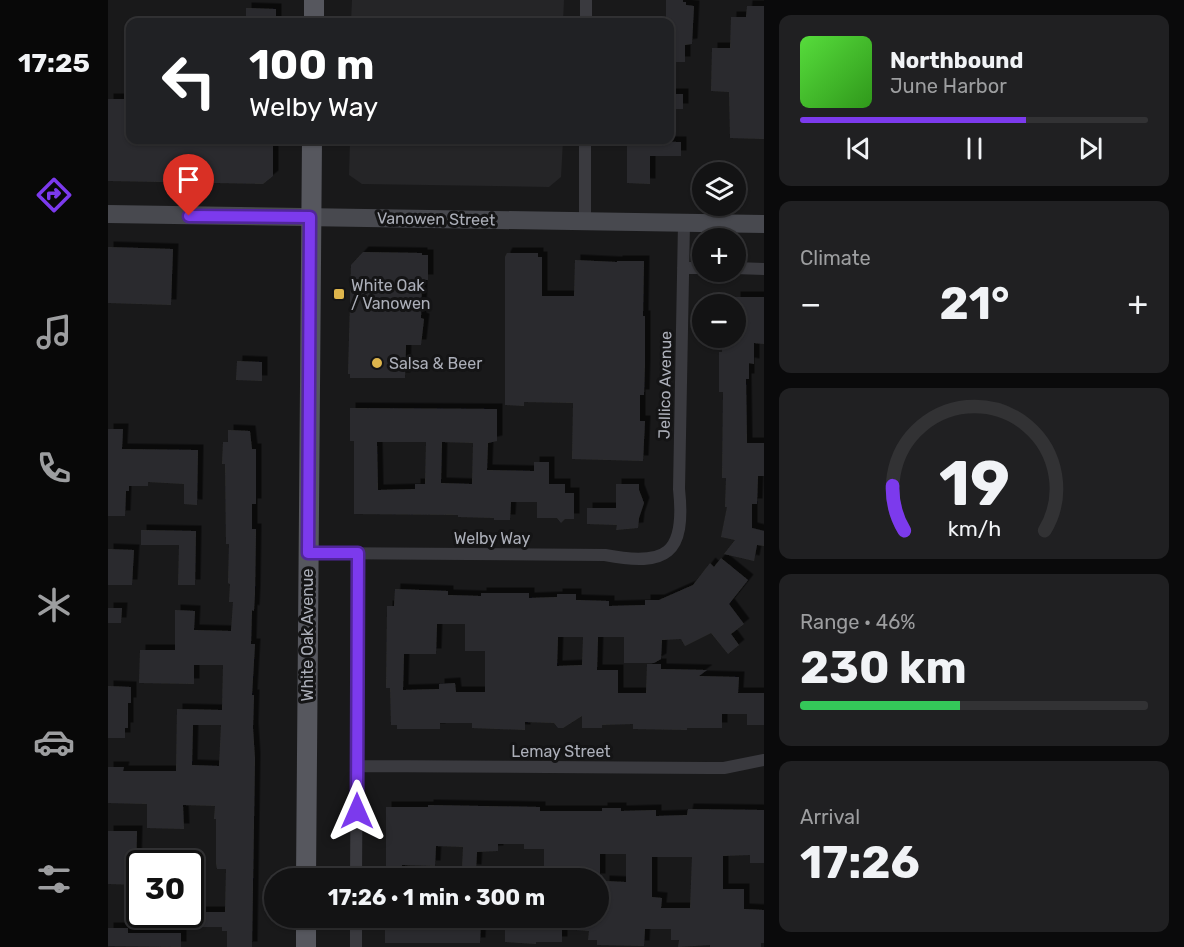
<!DOCTYPE html>
<meta charset="utf-8">
<style>
body{margin:0;font-family:Rubik,sans-serif;background:#202022;color:#f1f3f6;height:100vh;display:flex;flex-direction:column;font-size:22px;white-space:nowrap}
*{box-sizing:border-box;margin:0}
p{font-size:20px;color:#9d9ea0}
.icon{flex:none;width:33px;height:33px;fill:none;stroke:currentColor;stroke-width:2;stroke-linecap:round;stroke-linejoin:round}
.map{position:relative;flex:1;overflow:hidden}
.side{display:flex;flex-direction:column;gap:15px;padding:15px;background:#0a0a0b;width:420px}
.side>*{flex:none}
.banner{position:absolute;left:18px;top:18px;width:548px;height:126px;border-radius:12px;box-shadow:0 2px 4px #0004,0 0 0 2px #323234;background:#202124;color:#fff;overflow:hidden}
.fabs{position:absolute;left:584px;top:162px;display:grid;gap:12px}
.fabs a{display:grid;place-items:center;width:54px;height:54px;border-radius:50%;background:#131314;box-shadow:0 2px 4px #0004,0 0 0 2px #323234;font-size:30px}
.speed{position:absolute;left:18px;top:850px;display:flex;gap:12px;font-size:30px;font-weight:700;text-align:center}
.speed>*{display:grid;place-content:center;width:78px;height:78px;border-radius:50%;background:#131314;box-shadow:0 2px 4px #0004,0 0 0 2px #323234;line-height:1}
.speed .limit{border:3px solid #111;border-radius:9px;background:#fff;color:#111}
.pin{position:absolute;display:grid;place-items:center;width:51px;height:51px;color:#fff;margin:-62px -26px;border-radius:50% 50% 50% 0;rotate:-45deg;box-shadow:0 0 6px #0007}
.pin .icon{rotate:45deg}
.me{position:absolute;width:66px;margin:-33px;rotate:0deg;stroke-linejoin:round;filter:drop-shadow(0 0 4px #0008)}
.turn{display:flex;align-items:center;gap:21px;height:126px;padding:0 24px;font-size:27px}
.turn .icon{width:78px;height:78px;stroke-width:2.5}
.turn b{display:block;font-size:42px;line-height:51px}
.big{font-size:45px;font-weight:700;line-height:1.1}
.side .card{flex:1;display:flex;flex-direction:column;justify-content:center;gap:9px;min-width:0;padding:0 21px;border-radius:12px;background:#202022}
.side .dial{align-items:center;gap:0}
.dial svg{height:156px;overflow:visible;fill:none;stroke:#323234;stroke-width:7;stroke-linecap:round;text-anchor:middle}
.dial text{fill:#f1f3f6;stroke:none}
.song{display:flex;align-items:center;gap:18px}
.cover{width:72px;height:72px;border-radius:9px;background:linear-gradient(135deg,hsl(110 70% 55%),hsl(110 70% 35%))}
.played{height:6px;border-radius:3px;background:linear-gradient(90deg,#7c3aed 65%,#323234 65%)}
.keys{display:flex;justify-content:space-around;direction:ltr}
.heat{display:flex;justify-content:space-between;align-items:center;font-size:33px;direction:ltr}
.charge{height:9px;border-radius:4px;background:linear-gradient(90deg,#34c759 46%,#323234 0)}
.trip{position:absolute;left:156px;top:868px;width:345px;height:60px;border-radius:30px;background:#131314;box-shadow:0 2px 4px #0004,0 0 0 2px #323234;font-weight:700;line-height:60px;text-align:center}
main{display:flex;flex:1;min-height:0}
.tabs{display:flex;flex-direction:column;width:108px;justify-content:space-around;align-items:center;background:#080808;color:#9d9ea0}
.tabs .icon{width:42px;height:42px}
.tabs .selected{color:#7c3aed}
.tabs b{font-size:27px;color:#f1f3f6}
.map>svg:first-child{display:block}
</style>
<main>
<nav class="tabs">
<b>17:25</b>
<svg class="icon selected" aria-label="directions" viewBox="0 0 24 24"><path d="M12 3l9 9-9 9-9-9zM9 14v-3h6M13 9l2 2-2 2"/></svg>
<svg class="icon" aria-label="music" viewBox="0 0 24 24"><path d="M9 18V5l10-2v13"/><circle cx="6" cy="18" r="3"/><circle cx="16" cy="16" r="3"/></svg>
<svg class="icon" aria-label="phone" viewBox="0 0 24 24"><path d="M5 4h4l2 5-3 2q2 4 5 5l2-3 5 2v4C11 20 4 13 5 4z"/></svg>
<svg class="icon" aria-label="climate" viewBox="0 0 24 24"><path d="M12 3v18M4 7l16 10M4 17L20 7"/></svg>
<svg class="icon" aria-label="car" viewBox="0 0 24 24"><path d="M5 17H2v-5l4-1 3-4h7l3 4 3 1v5h-3M9 17h6M6 11h13"/><circle cx="7" cy="17" r="2"/><circle cx="17" cy="17" r="2"/></svg>
<svg class="icon" aria-label="filters" viewBox="0 0 24 24"><path d="M4 7h16M4 17h16"/><circle cx="9" cy="7" r="2"/><circle cx="15" cy="17" r="2"/></svg>
</nav>
<div class="map">
<svg width="656" height="947" viewBox="0 0 656 947">
<defs>
<filter id="shadow"><feDropShadow dx="5.5" dy="-5.5" stdDeviation="0" flood-color="#0009"/></filter>
</defs>
<rect width="100%" height="100%" fill="#19191a"/>
<!-- built -->
<path fill="#252527" d="M244,0H456L455,22H243Z
M242,140H455L453,177L441,187L254,184L241,175Z"/>
<!-- building -->
<path fill="#2c2c2e" fill-rule="evenodd" filter="url(#shadow)" d="M558,0H575V2H578V5L586,6L584,44L577,45V62H561V22H558Z
M639,6H656V139L622,138L621,92L603,91L604,48H622L623,17H638Z
M138,8L168,9V22H138Z
M561,94H575V109H561Z
M0,99H22V140H165V176L155,184L0,181Z
M519,141L573,142V156H542V184L519,183Z
M0,247L65,249L63,305L0,303Z
M255,252L314,253V255H320V280H314L313,318L316,319L313,345H298L297,378H242V374H240L243,265Z
M399,253H430V257H434V296H466L467,260L509,262V261H536L535,316H537V364L536,395H532V421H537L535,461L464,459L465,403L416,402V406L397,405V257Z
M627,297H656V344L646,343V364L641,363V379H638L639,443H656V476H650L649,504H644V528L656,531V546L649,545L646,561L616,554L627,540L613,537L619,507H617L618,478H614L615,392H611V352H614V338H627Z
M129,361L154,362V381L128,380Z
M242,408L389,409V441L380,443L379,470L426,471V462H441V484H457V493H466V519H457L453,523L449,518H429V502H403L402,520H386V518L350,517V515L246,514V441H242ZM269,442H318L317,484H307V489L270,490ZM334,442L365,443L364,484L333,483Z
M0,429H15L14,449L90,450L89,505L76,504V484L40,482V486H21V491H18L17,516H0Z
M120,430L142,431L144,449H148V504H144V529H148L147,592L146,611L144,610L143,644H147L144,695H146L145,728L147,759L144,947H119V931H114V927H82V912H117L118,869H109L108,863V819H106L107,806L75,805L76,829L39,828V804L0,803V767H16L15,771H68L69,709L114,710L115,665H86V684L31,683L32,650H67V610L87,611L86,630L123,631L125,602H121L122,584L120,583L121,544H118L117,464H114L115,442H120ZM85,725H113L111,766L84,765Z
M508,484H531V490L536,503L531,518L530,528L508,530L509,525L479,524V508H508Z
M33,530L88,531L87,585H70L71,545H33Z
M0,549L26,550L24,585H0Z
M613,558L640,580L621,604L636,624L623,634L631,645L620,654L603,633L577,646L573,639L554,640L553,659L546,663H516V637H490L489,670H510V693H538L539,664H553V669L599,670L591,676L631,677L630,693H656V725H639V714H614V728H579V730L525,729V724L494,725V728H474V716L455,728H450L446,723L417,722V730L364,728V723H332V729H289V725H283L282,688H278L279,610V606H286L287,589L340,591V595L373,596V593H421V598L449,597V594H468V600L501,601V606L537,605V600H551L585,585L602,563L606,567ZM329,624H357V651H377V692H348L347,683L331,684V689L295,690L296,654H328ZM450,637H475L474,665L449,666Z
M0,608H14L13,623H0Z
M0,686L23,687V703H20V728H17V738H0Z
M320,805L432,807V811H494V808H513V811L548,810V816L579,815L580,809L656,810V863H642V855L615,856V889H636V909L656,910V943H653V947H602V945L570,947L571,940H563V929H537L536,946L489,945V940H480L481,931L454,929V942H428V944L397,942V918H491L492,913H495L496,881L518,882V854H492V879H436V849H416V844H390V851L369,852L368,870L354,869L355,847L328,846L327,866L294,865V873H278V807H320ZM544,857H584L582,908H553L554,898L544,897Z
M0,831H29L28,871H32V885L0,884Z
M65,915H82L81,930H65Z
M277,918H373L372,943H277Z
M0,928H20V933H73V947L0,946Z"/>
<g fill="none" stroke-linecap="round" stroke-linejoin="round">
<!-- minor -->
<path stroke="#3a3a3f" stroke-width="12" d="M478,22V0
M477,140V221
M575,268H594
M627,268L656,269
M200,553L497,555C559,567 578,554 571,489L576,223
M249,766L599,768H616L656,760
M248,879L250,553
M248,947V918"/>
<!-- secondary -->
<path stroke="#48494f" stroke-width="18" d="M0,214L656,224"/>
<!-- primary -->
<path stroke="#56575e" stroke-width="20" d="M206,22V0
M198,879L204,140
M198,947V918"/>
</g>
<g fill="none" stroke-linecap="round" stroke-linejoin="round">
<!-- route casing -->
<g stroke="#51269a" stroke-width="15">
<path id="route" d="M81,216L202,217L200,553H250L249,811"/>
</g>
<!-- route -->
<use href="#route" stroke="#7c3aed" stroke-width="10"/>
</g>
<!-- markers -->
<g fill="#deb54c" stroke="#141415" stroke-width="2">
<rect x="225" y="288" width="12" height="12" rx="3"/>
<circle cx="269" cy="363" r="6"/>
</g>
<g text-anchor="middle" dominant-baseline="central" stroke-width="6" stroke-linejoin="round" paint-order="stroke">
<!-- street labels -->
<g font-size="16" fill="#acafb9" stroke="#141415">
<text transform="translate(328 219) rotate(1)">Vanowen Street</text>
<text transform="translate(557 385) rotate(-89)">Jellico Avenue</text>
<text x="384" y="538">Welby Way</text>
<text transform="translate(199 635) rotate(-90)">White Oak Avenue</text>
<text x="453" y="751">Lemay Street</text>
</g>
<!-- poi labels -->
<g font-size="16" fill="#acafb9" stroke="#141415" text-anchor="start">
<text x="243" y="285">White Oak<tspan x="243" dy="18">/ Vanowen</tspan></text>
<text x="281" y="363">Salsa &amp; Beer</text>
</g>
</g>
</svg>
<div class="fabs">
<a><svg class="icon" aria-label="layers" viewBox="0 0 24 24"><path d="M12 4l9 5-9 5-9-5zM3 14l9 5 9-5"/></svg></a>
<a>+</a>
<a>−</a>
</div>
<div class="speed"><div class="limit">30</div></div>
<div class="pin" style="left:81px;top:216px;background:#d93025"><svg class="icon" aria-label="arrive" viewBox="0 0 24 24"><path d="M6 21V4h12l-3 4 3 4H6"/></svg></div>
<svg class="me" style="left:249px;top:811px" viewBox="-20 -20 40 40"><path d="M0-17L14 15 0 8-14 15z" fill="#7c3aed" stroke="#fff" stroke-width="4"/></svg>
<div class="trip">17:26 · 1 min · 300 m</div>
<div class="banner">
<div class="turn"><svg class="icon" aria-label="left" viewBox="0 0 24 24"><path d="M17 20v-9H6M10 6l-5 5 5 5"/></svg><div><b>100 m</b>Welby Way</div></div>
</div>
</div>
<section class="side">
<div class="card">
<div class="song"><i class="cover"></i><div><b>Northbound</b><p>June Harbor</p></div></div>
<div class="played"></div>
<div class="keys"><svg class="icon" aria-label="previous" viewBox="0 0 24 24"><path d="M18 5L8 12l10 7zM5 5v14"/></svg><svg class="icon" aria-label="pause" viewBox="0 0 24 24"><path d="M8 5v14M16 5v14"/></svg><svg class="icon" aria-label="next" viewBox="0 0 24 24"><path d="M6 5l10 7-10 7zM19 5v14"/></svg></div>
</div>
<div class="card"><p>Climate</p>
<div class="heat"><a>−</a><b class="big">21°</b><a>+</a></div>
</div>
<div class="card dial"><svg viewBox="0 0 100 80">
<path d="M14 69A42 42 0 1 1 86 69"/>
<path d="M14 69A42 42 0 0 1 8 46" stroke="#7c3aed"/>
<text x="50" y="56" font-size="32" font-weight="700">19</text>
<text x="50" y="72" font-size="11">km/h</text>
</svg></div>
<div class="card"><p>Range · 46%</p><b class="big">230 km</b><div class="charge"></div></div>
<div class="card"><p>Arrival</p><b class="big">17:26</b></div>
</section>
</main>
